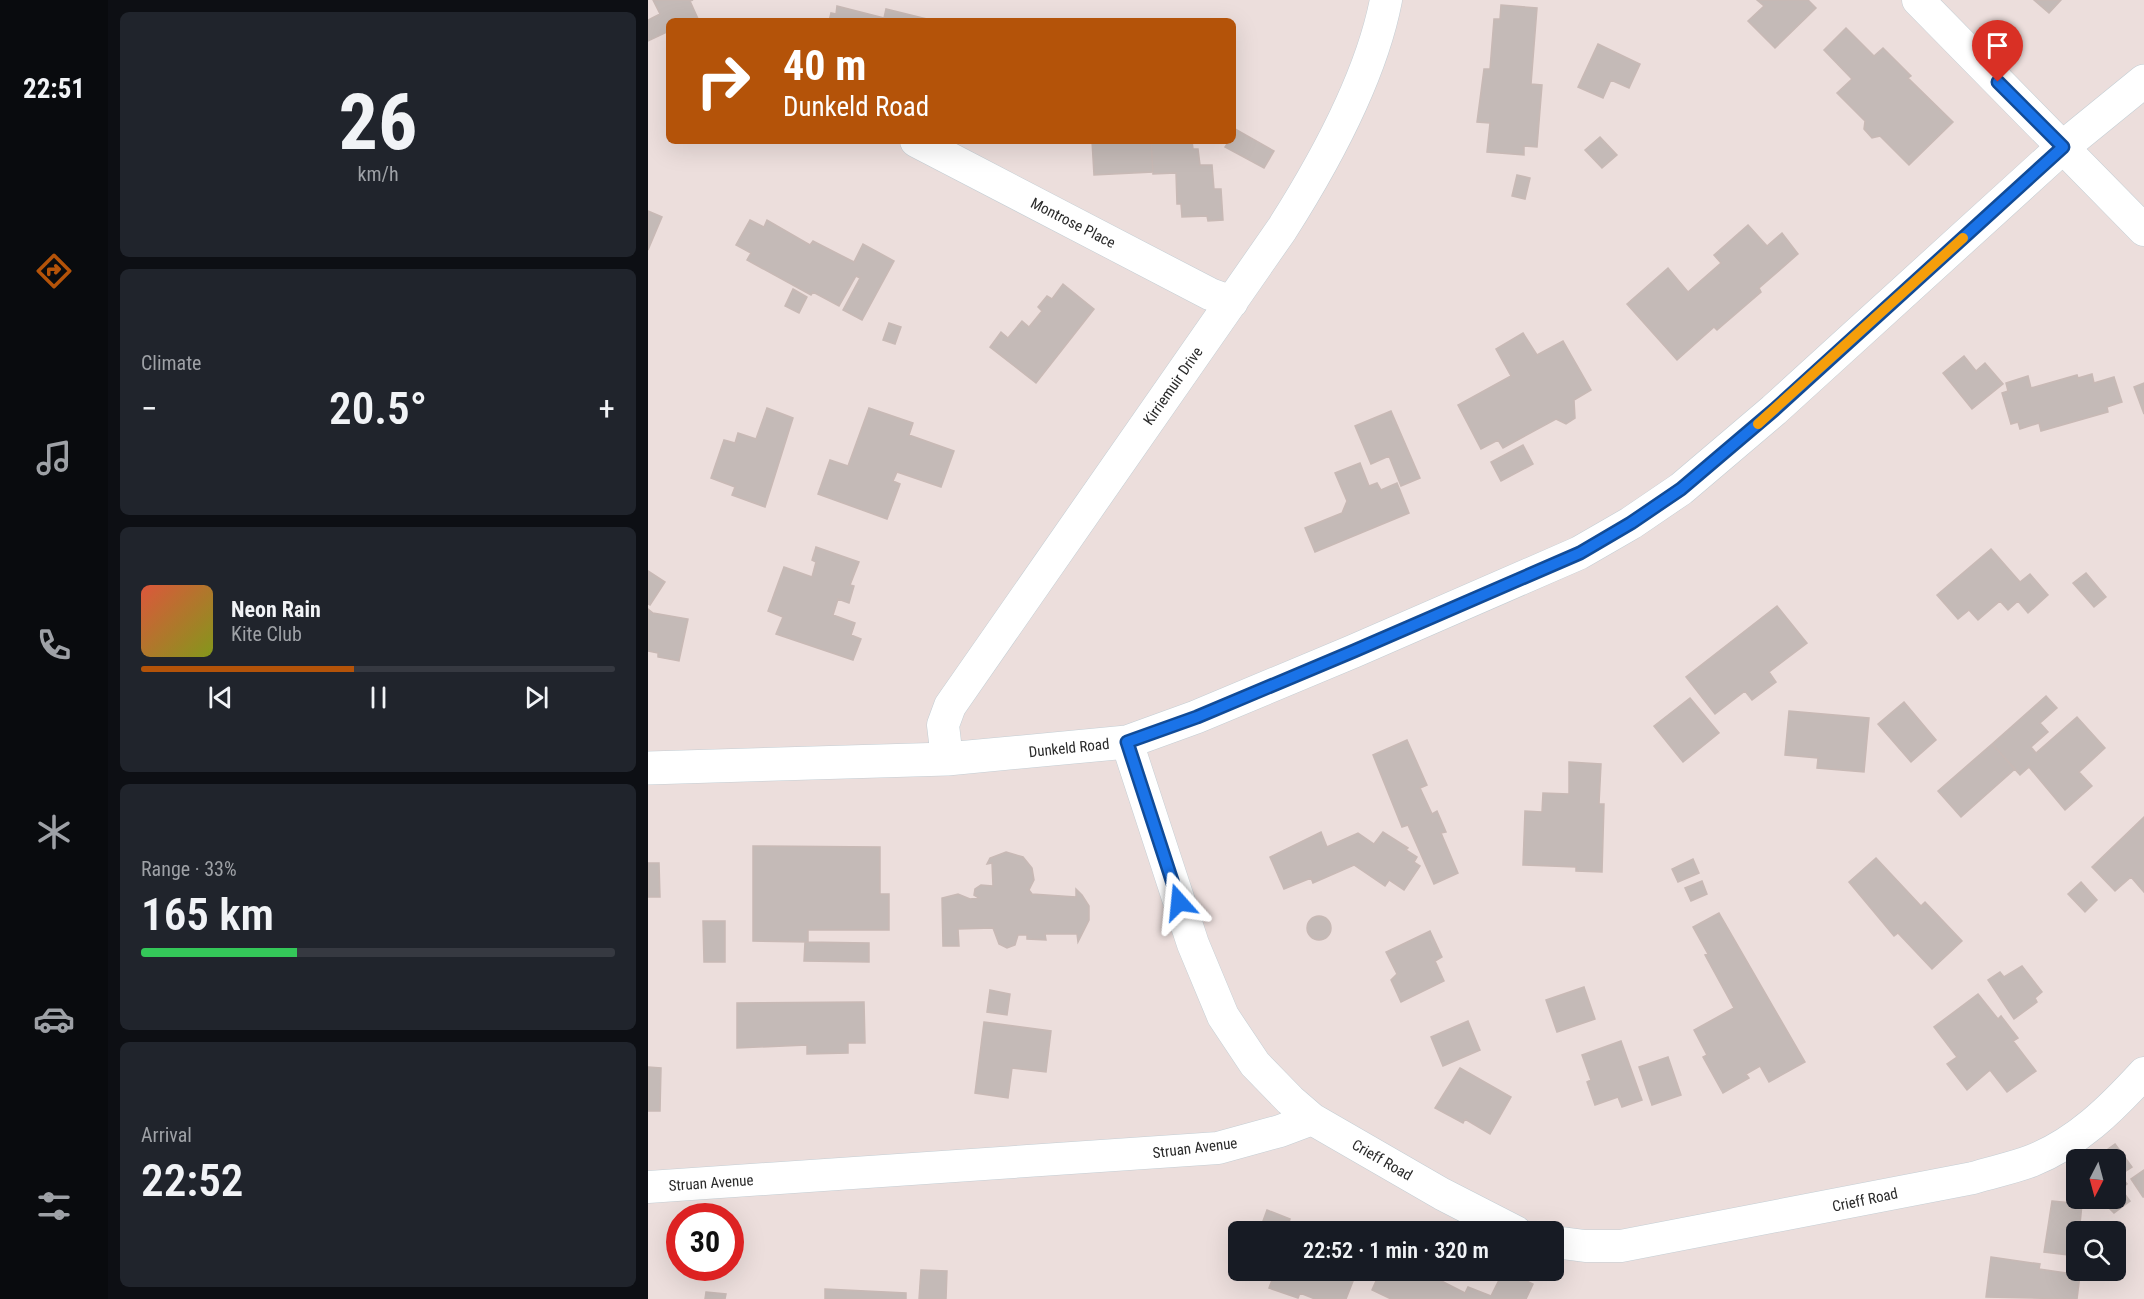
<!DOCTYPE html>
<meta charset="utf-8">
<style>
body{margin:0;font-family:"Roboto Condensed",sans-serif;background:#20242c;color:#f1f3f6;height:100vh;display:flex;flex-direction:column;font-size:22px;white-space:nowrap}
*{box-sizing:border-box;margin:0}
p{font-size:20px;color:#9ea1a6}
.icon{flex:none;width:33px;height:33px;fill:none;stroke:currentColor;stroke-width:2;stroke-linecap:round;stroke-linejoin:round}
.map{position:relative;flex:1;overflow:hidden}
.details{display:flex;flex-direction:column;gap:12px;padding:12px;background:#0d0f14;width:540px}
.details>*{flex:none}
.top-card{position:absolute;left:18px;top:18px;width:570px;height:126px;border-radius:9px;box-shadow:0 6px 24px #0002;background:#b45309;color:#fff;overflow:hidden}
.needle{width:39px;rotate:186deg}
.buttons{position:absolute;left:1418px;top:1149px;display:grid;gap:12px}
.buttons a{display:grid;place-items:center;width:60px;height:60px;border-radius:9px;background:#171b24;box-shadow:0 6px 24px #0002;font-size:30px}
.speed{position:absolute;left:18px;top:1203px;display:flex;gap:12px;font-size:30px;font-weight:700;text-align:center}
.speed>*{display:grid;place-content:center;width:78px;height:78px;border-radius:50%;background:#171b24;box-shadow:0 6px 24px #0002;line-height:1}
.speed .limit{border:9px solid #d22;background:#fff;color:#111}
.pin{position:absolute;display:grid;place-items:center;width:51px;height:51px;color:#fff;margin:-62px -26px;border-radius:50% 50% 50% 0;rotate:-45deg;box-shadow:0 0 6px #0007}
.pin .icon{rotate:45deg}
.me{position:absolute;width:66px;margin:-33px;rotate:342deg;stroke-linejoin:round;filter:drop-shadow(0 0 4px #0008)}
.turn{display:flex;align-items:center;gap:21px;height:126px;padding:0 18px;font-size:27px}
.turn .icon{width:78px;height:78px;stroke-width:2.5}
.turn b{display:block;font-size:42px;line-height:51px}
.big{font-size:45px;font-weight:600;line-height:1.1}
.details .tile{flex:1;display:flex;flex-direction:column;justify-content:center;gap:9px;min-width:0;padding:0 21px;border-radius:9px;background:#20242c}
.details .dial{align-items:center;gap:0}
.dial b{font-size:78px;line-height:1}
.song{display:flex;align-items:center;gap:18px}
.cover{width:72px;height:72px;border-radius:9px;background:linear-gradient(135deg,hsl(10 70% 55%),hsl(70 70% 35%))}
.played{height:6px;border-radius:3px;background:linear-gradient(90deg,#b45309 45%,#363941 45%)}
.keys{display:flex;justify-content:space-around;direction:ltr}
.heat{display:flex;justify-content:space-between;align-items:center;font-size:33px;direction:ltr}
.charge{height:9px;border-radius:4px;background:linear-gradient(90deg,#34c759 33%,#363941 0)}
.trip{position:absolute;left:580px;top:1221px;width:336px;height:60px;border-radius:9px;background:#171b24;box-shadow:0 6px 24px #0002;font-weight:600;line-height:60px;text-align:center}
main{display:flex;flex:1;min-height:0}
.dock{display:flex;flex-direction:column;width:108px;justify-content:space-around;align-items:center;background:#090b0e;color:#9ea1a6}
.dock .icon{width:42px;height:42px}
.dock .active{color:#b45309}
.dock b{font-size:27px;color:#f1f3f6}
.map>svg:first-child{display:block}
</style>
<main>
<nav class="dock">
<b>22:51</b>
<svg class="icon active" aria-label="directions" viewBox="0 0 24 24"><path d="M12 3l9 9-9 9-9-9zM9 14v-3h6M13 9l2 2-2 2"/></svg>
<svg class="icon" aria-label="music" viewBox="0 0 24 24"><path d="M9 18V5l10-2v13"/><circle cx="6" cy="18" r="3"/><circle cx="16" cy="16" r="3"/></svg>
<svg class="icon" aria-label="phone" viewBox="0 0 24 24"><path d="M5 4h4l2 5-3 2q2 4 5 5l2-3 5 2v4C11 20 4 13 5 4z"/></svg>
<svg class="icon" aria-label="climate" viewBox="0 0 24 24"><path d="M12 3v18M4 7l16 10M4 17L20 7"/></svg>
<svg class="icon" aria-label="car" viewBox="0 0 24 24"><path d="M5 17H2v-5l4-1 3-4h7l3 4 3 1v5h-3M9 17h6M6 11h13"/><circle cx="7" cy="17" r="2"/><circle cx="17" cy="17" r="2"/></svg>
<svg class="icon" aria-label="filters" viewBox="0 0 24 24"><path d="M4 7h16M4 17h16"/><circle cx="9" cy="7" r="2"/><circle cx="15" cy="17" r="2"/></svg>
</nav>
<section class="details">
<div class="tile dial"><b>26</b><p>km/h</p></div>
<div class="tile"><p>Climate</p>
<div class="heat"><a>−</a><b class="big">20.5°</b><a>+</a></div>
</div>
<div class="tile">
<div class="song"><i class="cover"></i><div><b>Neon Rain</b><p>Kite Club</p></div></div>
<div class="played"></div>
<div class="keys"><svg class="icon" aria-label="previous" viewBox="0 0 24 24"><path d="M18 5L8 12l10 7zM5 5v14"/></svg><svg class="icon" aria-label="pause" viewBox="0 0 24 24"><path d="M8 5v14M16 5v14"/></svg><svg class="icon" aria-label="next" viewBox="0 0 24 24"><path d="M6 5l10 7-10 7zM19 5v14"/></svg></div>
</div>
<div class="tile"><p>Range · 33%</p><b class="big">165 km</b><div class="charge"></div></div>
<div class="tile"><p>Arrival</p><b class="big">22:52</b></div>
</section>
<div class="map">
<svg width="1496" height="1299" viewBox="0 0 1496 1299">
<rect width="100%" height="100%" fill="#ecdedc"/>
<!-- building -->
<path fill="#c4bab7" stroke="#c8b9b5" stroke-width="1.5" d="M5,0H45L42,1L51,21H21V31L0,41V20L12,14Z
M1109,0H1160L1168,8L1127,48L1100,21L1116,6Z
M1386,0H1413L1401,13Z
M853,5L889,8L883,84L894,85L889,147L876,146V155L839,152L842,123L829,122L836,69H842L846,19H852Z
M189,6L236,18L238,9L287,21H181L183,13L188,14Z
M1198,28L1226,56L1235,48L1263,76L1260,78L1305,122L1261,165L1232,136L1224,138L1216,129L1217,121L1189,93L1204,79L1176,50Z
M950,44L992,64L981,88L963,80L955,98L930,87Z
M587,129L626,151L616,168L577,147L581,141H585Z
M952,137L969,155L954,168L937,150Z
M444,141H503L505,172L446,175Z
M503,141H544L545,149H550L552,165H564L566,189H573L575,220L560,221L559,216L534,217L533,204H529L528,173L505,174Z
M869,175L882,178L877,199L864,196Z
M0,211L14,217L0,250Z
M102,220L116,227L119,220L162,245L165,241L206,262L215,244L246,261L214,320L195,310L212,278L208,276L191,306L165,292L163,295L99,260L103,253L88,245Z
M1100,225L1119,246L1134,233L1150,254L1111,288L1113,292L1069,330L1066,327L1029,360L979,304L1020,268L1040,292L1073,263L1066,255Z
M415,284L446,309L388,383L342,347L353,332L360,338L374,321L381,327L394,311L390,307L399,296L404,299Z
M145,289L159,297L151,313L137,306Z
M241,323L253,327L247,344L235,340Z
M875,333L889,355L915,341L943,390L926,400L927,418L918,424L908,419L855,448L850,440L833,449L810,405L863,376L848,349Z
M1316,356L1328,371L1337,363L1355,384L1324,409L1295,373Z
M1444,374L1446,383L1466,377L1474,402L1459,407L1460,412L1393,431L1391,423L1372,429L1370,422L1363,424L1354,393L1360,391L1358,383L1380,376L1383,388L1429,375L1430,378Z
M1496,383V414L1486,387Z
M119,408L145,418L117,507L84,495L87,487L63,478L76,440L87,443L90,433L108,439Z
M221,408L265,423L261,435L306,451L293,487L249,472L245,481L252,484L239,519L170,494L182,460L200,466Z
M743,411L772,478L753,486L741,456L723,464L707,426Z
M875,445L885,464L853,481L843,462Z
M712,463L721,486L729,483L733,490L749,483L761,513L667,552L657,528L694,513L699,501L687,473Z
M168,547L211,562L202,585L206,586L201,603L190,599L185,615L207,623L203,635L213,639L205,660L128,634L135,617L120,611L136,567L164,577L168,562L164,560Z
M1343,549L1372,582L1382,574L1400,595L1380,613L1370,601L1360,610L1352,601L1330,620L1321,610L1310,619L1289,595Z
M0,571L17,582L2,605L0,604Z
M1438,573L1458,597L1446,607L1425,583Z
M1129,606L1159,643L1121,672L1128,682L1104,700L1097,691L1067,714L1038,677Z
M0,609L5,613L40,619L31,661L10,657V653L0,651Z
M1398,696L1409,708L1392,723L1400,732L1383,747L1388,753L1429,717L1457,748L1431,772L1444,786L1417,810L1381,767L1372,775L1344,744Z
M1042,698L1071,733L1035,762L1006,726Z
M1256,702L1288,740L1263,762L1230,724Z
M1141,711L1221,718L1216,772L1169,768L1170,758L1137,755Z
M759,740L779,785L772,788L784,814L789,811L798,832L793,833L810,873L786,884L760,825L754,827L725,755Z
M1344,744L1367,769L1313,817L1290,791Z
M921,762L953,764L951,804H956L954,872L928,871V867L875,865L877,811L894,812L895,793L921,794Z
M1496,817V892L1483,877L1467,891L1444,867Z
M673,832L679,847L710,833L726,844L735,832L760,848L758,850L769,857L766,862L772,866L756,890L741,880L737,886L706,865L665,883L663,878L636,889L622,857Z
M105,846L232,847V894H241V930H160V942L105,941Z
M358,852L375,857L384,868L386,880L381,890L384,894L428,897V889L434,895L441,906V920L430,942L429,934H397L398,940L379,939V935H370L367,945L359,948L351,944L345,928L310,929L311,946H295L294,898L310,894L322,899L331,898L326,895L327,889L333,885L345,886L344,863L339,864L342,858Z
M1228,858L1273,906L1277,902L1314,941L1284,969L1250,933L1246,936L1201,882Z
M1045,859L1051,873L1030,882L1024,869Z
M0,863H11L12,897H0Z
M1054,881L1059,894L1043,901L1037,888Z
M1433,882L1449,900L1437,912L1420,894Z
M1071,913L1157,1062L1121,1082L1112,1066L1098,1074L1101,1078L1075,1093L1055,1057L1059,1055L1046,1030L1086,1008L1057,955L1060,954L1045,927Z
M659 928a12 12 0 1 1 24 0a12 12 0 1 1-24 0Z
M55,921H77V962H56Z
M782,931L794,957L787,961L796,981L753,1002L743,980L749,974L738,952Z
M157,942L221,943V962L156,961Z
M1374,966L1394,992L1387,998L1389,1002L1366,1019L1340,980L1352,972L1356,977Z
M936,987L947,1019L909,1032L898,1000Z
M342,990L362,994L359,1015L339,1012Z
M1330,994L1350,1019L1353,1016L1370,1038L1365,1041L1388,1071L1359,1092L1342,1070L1319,1090L1299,1064L1309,1057L1286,1027Z
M216,1002L217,1043H200V1053L159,1054V1045L89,1048V1003Z
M820,1021L832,1050L795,1066L783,1037Z
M336,1022L403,1031L398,1072L364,1068L360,1098L327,1093Z
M973,1041L994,1100L974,1107L970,1097L947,1105L939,1082L943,1080L934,1055Z
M1020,1057L1033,1095L1004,1105L991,1067Z
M0,1067L13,1068L12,1111H0Z
M812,1068L863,1097L842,1134L817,1119L815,1123L787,1108Z
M1467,1144L1484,1167L1472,1175L1479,1184L1473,1189L1482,1201L1466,1213L1451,1198H1467V1160H1445Z
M1496,1170V1197H1495L1483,1179Z
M1404,1201L1434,1204L1432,1224L1440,1225L1439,1232H1428V1256L1396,1252Z
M619,1210L642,1219L638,1232H611Z
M1343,1257L1392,1264L1391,1269L1432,1275L1429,1299L1338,1297Z
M273,1270L299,1271L298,1299H271Z
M615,1270H708L709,1271L698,1299H667L652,1293L650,1298L621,1288L626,1275Z
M733,1270H772L817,1293L820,1287L843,1296L856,1270L885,1284L878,1299H743L724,1290Z
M177,1289L258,1293V1299H177Z
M58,1292L78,1294L77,1299H57Z"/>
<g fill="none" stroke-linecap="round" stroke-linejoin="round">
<!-- street casing -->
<g stroke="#c4ced4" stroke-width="33">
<path id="street" d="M1270,0L1496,230
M268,141L562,294L584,302
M299,759L295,725L302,706L634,229C676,163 723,77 738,0
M664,1119L794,1194L868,1232
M0,1187L570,1148L632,1131L664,1119L642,1100L607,1064L575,1016L545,944L479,742
M906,1242L937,1246H973L1325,1178C1344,1172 1365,1168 1383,1161C1429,1143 1463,1109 1496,1073"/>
</g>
<!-- secondary casing -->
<g stroke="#c4ced4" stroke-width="34">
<path id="secondary" d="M0,768L299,759L479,742L548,717L706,651L931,553L983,523L1033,489L1126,410L1415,147L1496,81"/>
</g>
<!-- street -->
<use href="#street" stroke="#fff" stroke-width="32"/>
<!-- secondary -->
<use href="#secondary" stroke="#fff" stroke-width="33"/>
</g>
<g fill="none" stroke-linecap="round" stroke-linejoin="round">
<!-- route casing -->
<g stroke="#114b97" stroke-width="15">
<path id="route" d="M531,902L479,742L549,717L706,651L932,553L983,523L1033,489L1126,410L1415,147L1350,82"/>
</g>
<!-- route -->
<use href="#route" stroke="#1a73e8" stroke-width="10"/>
<!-- slow -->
<path stroke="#f59e0b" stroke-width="10" d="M1110,424L1315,238"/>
</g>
<g text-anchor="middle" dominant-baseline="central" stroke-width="4.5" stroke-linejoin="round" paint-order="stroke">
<!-- street labels -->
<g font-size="15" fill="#2a2a2a" stroke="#fff">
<text transform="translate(425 223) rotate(27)">Montrose Place</text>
<text transform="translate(525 386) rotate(-55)">Kirriemuir Drive</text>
<text transform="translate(421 748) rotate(-6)">Dunkeld Road</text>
<text transform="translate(547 1148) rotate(-7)">Struan Avenue</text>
<text transform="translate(734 1160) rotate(30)">Crieff Road</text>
<text transform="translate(63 1183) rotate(-4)">Struan Avenue</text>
<text transform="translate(1217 1200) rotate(-12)">Crieff Road</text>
</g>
</g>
</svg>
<div class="buttons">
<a><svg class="needle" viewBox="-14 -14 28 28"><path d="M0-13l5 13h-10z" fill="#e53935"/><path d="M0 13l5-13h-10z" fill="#9ea1a6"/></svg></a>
<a><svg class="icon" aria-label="search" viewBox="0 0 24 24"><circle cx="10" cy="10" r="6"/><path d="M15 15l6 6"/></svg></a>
</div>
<div class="speed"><div class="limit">30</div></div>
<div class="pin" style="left:1350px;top:82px;background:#d93025"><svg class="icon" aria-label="arrive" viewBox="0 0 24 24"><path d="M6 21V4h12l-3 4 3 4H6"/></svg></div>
<svg class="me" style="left:531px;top:902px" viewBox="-20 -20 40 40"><path d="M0-17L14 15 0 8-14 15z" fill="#1a73e8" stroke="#fff" stroke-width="4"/></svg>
<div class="trip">22:52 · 1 min · 320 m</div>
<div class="top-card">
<div class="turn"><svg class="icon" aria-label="right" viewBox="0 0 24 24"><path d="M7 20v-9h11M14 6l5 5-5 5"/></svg><div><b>40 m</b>Dunkeld Road</div></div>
</div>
</div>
</main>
